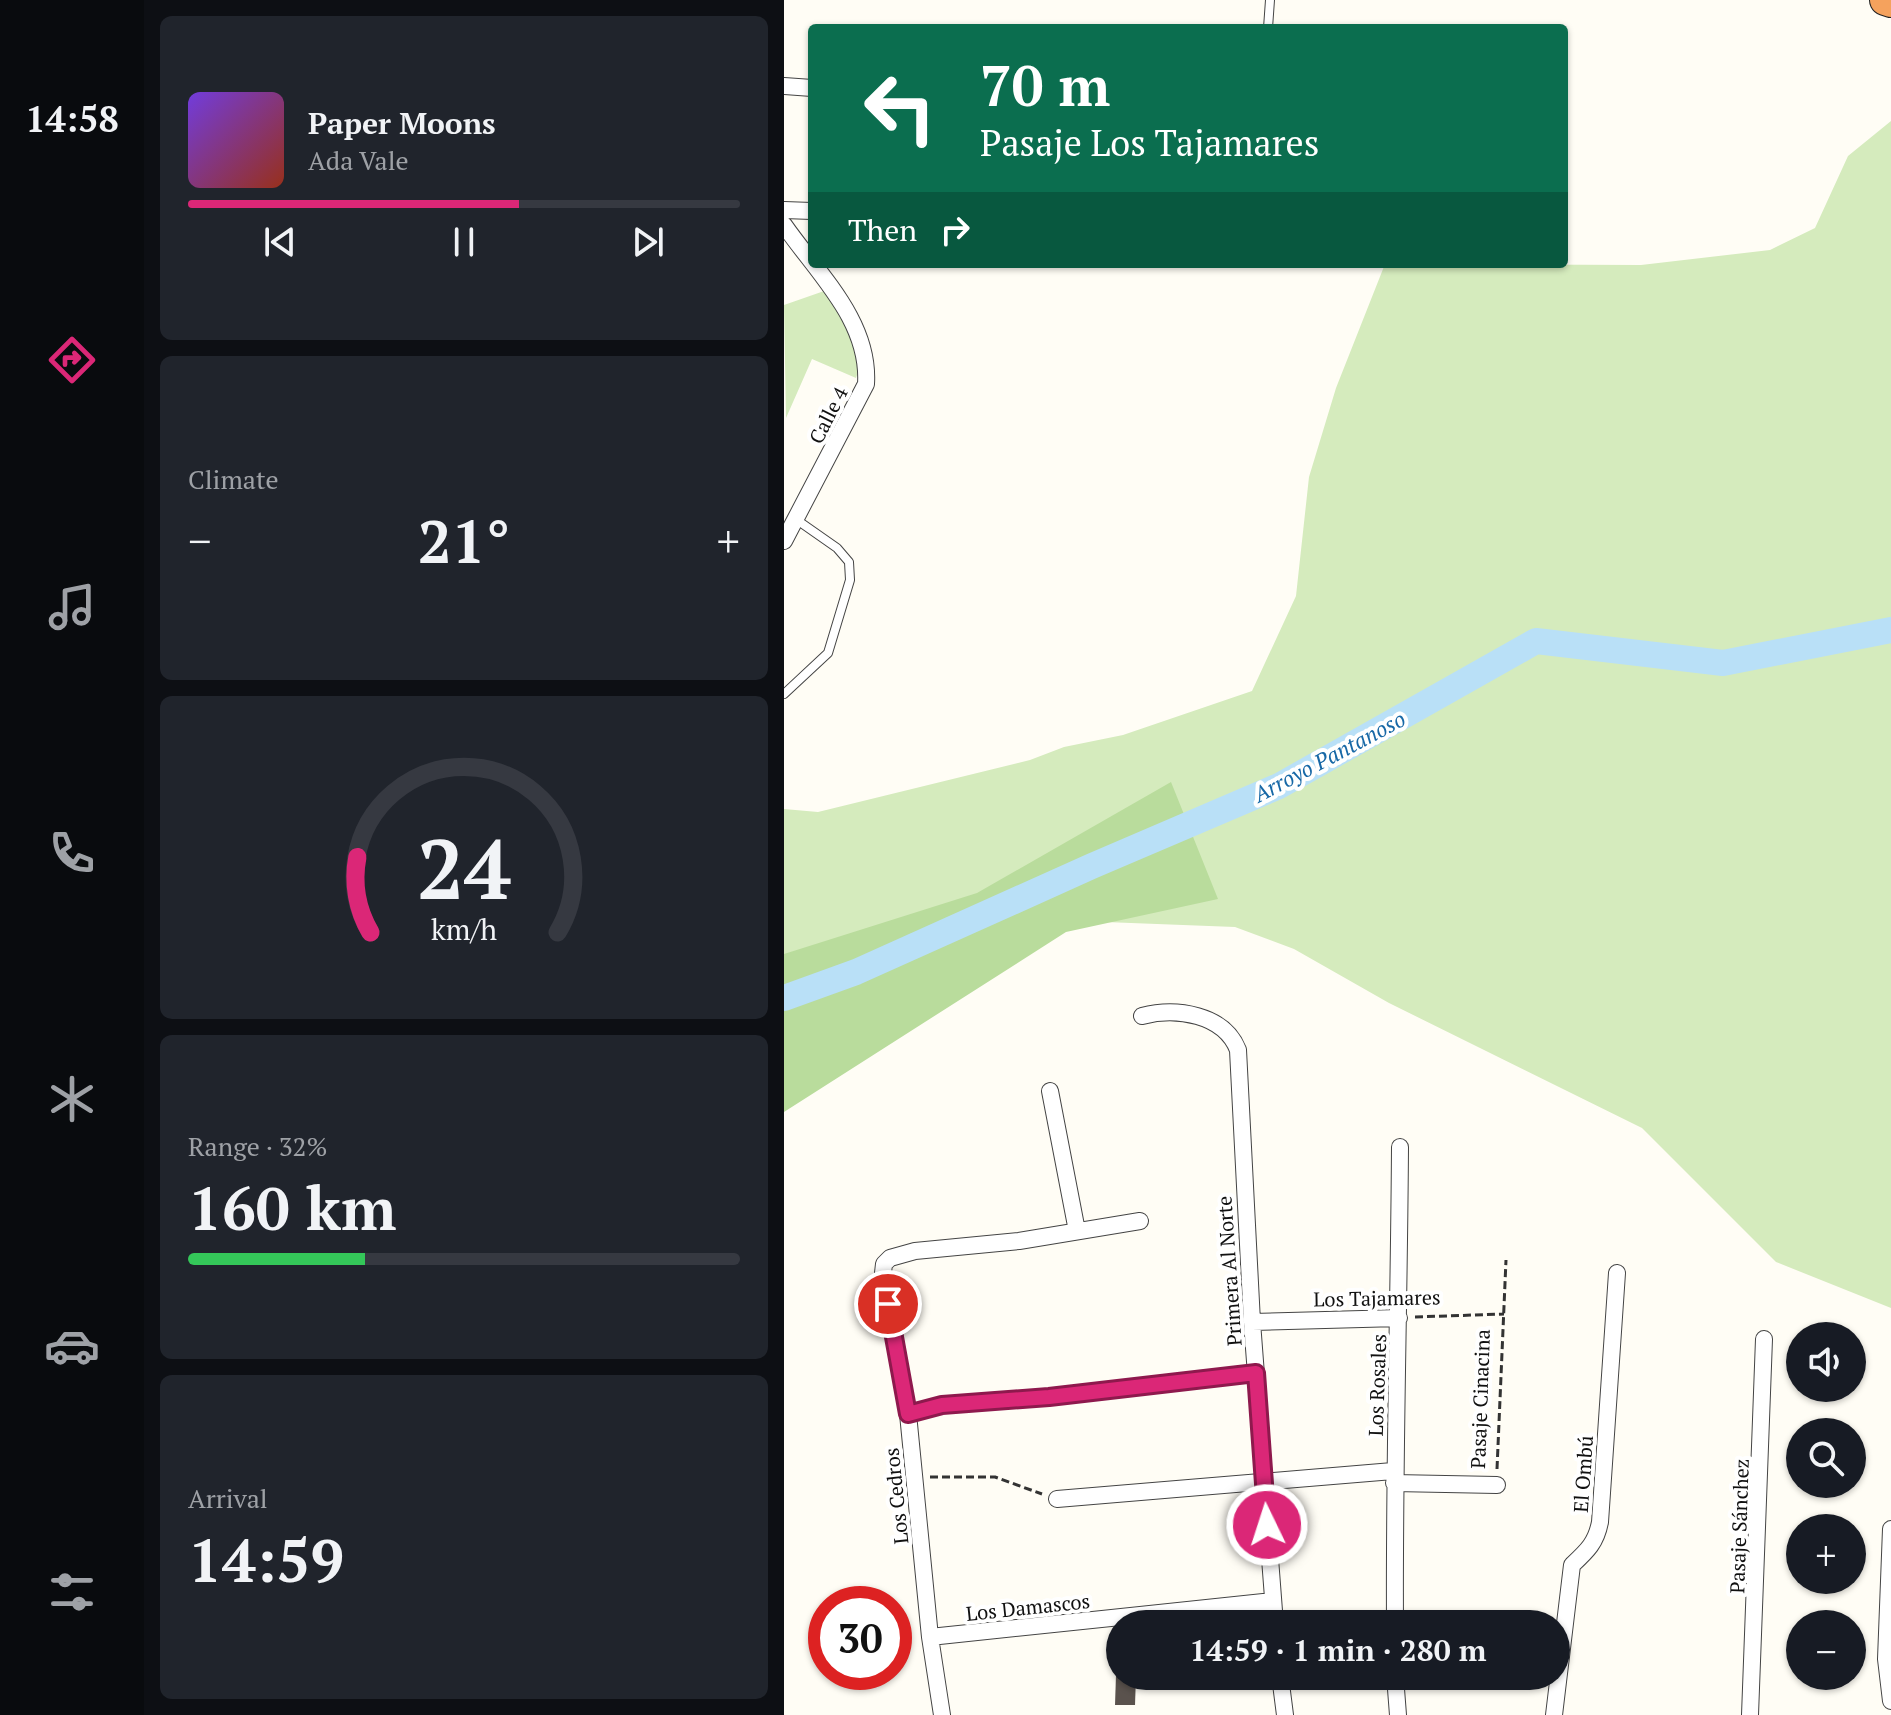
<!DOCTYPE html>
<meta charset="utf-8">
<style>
body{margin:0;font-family:"PT Serif",serif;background:#20242c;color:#f1f3f6;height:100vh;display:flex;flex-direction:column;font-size:30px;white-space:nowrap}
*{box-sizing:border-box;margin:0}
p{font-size:26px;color:#9ea1a6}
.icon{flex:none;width:44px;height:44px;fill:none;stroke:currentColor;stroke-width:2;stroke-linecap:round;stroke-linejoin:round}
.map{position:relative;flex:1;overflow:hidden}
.details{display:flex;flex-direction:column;gap:16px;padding:16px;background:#0d0f14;width:640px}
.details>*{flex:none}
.guide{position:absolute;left:24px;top:24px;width:760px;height:244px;border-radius:8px;box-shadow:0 2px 6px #0004;background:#0b6e4f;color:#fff;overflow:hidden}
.buttons{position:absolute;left:1002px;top:1322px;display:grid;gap:16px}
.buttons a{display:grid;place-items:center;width:80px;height:80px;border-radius:50%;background:#171b24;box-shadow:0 2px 6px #0004;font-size:40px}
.speed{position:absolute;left:24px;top:1586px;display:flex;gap:16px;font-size:40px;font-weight:700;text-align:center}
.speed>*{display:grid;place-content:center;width:104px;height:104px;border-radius:50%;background:#171b24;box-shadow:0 2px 6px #0004;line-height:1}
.speed .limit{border:12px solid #d22;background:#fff;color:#111}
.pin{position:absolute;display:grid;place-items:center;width:68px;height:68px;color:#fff;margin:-34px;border:4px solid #fff;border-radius:50%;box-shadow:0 2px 8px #0007}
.me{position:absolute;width:88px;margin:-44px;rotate:356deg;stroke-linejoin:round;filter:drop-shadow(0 0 6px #0008)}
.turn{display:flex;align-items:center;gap:28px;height:168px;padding:0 40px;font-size:36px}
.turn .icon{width:104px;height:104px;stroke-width:2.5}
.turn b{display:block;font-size:56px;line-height:68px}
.then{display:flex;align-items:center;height:76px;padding:0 40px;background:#0003;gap:16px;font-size:30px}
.big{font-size:60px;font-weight:700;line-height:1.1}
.details .widget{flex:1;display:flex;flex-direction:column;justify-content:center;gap:12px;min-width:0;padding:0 28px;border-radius:12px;background:#20242c}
.details .dial{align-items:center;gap:0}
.dial svg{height:208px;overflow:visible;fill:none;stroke:#363941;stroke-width:7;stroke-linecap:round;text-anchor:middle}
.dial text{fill:#f1f3f6;stroke:none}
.song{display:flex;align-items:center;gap:24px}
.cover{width:96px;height:96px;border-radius:12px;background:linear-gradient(135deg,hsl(260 70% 55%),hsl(10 70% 35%))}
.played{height:8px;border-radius:4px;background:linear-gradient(90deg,#db2777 60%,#363941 60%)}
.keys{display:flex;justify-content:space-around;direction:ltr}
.heat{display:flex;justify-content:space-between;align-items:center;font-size:44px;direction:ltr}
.charge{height:12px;border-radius:6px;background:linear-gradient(90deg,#34c759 32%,#363941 0)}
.trip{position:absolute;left:322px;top:1610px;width:464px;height:80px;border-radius:40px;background:#171b24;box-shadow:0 2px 6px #0004;font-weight:700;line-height:80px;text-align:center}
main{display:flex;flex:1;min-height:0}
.dock{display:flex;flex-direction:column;width:144px;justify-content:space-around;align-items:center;background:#090b0e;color:#9ea1a6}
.dock .icon{width:56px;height:56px}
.dock .on{color:#db2777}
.dock b{font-size:36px;color:#f1f3f6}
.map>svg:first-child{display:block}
</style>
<main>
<nav class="dock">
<b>14:58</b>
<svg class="icon on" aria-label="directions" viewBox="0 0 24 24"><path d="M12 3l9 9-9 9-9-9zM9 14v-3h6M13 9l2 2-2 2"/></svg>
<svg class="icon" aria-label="music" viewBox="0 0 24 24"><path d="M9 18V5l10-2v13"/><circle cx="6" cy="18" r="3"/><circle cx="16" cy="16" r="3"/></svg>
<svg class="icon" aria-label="phone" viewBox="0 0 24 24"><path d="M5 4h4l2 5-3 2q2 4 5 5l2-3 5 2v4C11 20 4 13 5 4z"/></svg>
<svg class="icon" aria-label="climate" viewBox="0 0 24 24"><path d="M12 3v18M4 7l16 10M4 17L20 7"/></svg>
<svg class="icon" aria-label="car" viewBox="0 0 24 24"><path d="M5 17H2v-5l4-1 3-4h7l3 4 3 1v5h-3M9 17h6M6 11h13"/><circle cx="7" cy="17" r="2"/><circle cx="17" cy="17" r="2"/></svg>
<svg class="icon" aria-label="filters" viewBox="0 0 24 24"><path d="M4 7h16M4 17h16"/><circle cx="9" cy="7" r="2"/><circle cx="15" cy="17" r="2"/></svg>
</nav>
<section class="details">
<div class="widget">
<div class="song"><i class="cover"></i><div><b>Paper Moons</b><p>Ada Vale</p></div></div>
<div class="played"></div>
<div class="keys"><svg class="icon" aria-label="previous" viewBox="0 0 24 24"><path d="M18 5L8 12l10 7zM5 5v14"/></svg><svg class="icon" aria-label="pause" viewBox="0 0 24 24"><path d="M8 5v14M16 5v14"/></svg><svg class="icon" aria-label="next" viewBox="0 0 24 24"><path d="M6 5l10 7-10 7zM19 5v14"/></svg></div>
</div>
<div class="widget"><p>Climate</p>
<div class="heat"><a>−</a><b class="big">21°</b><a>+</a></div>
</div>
<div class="widget dial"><svg viewBox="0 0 100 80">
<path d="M14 69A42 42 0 1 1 86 69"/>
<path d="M14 69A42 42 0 0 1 9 40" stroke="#db2777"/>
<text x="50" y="56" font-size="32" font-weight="700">24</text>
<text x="50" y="72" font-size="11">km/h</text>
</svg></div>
<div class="widget"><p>Range · 32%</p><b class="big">160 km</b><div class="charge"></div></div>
<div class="widget"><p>Arrival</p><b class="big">14:59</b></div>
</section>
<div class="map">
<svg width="1107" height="1715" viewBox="0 0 1107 1715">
<rect width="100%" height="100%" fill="#fffdf5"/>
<!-- green -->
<path fill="#d5ebbd" d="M1107,121V1308L992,1262L858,1128L605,1003L510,949L451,927L269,920L0,1066V809L34,812L246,760L280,747L339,735L468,691L512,596L525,477L552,388L601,264L857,265L986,250L1031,228L1064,156Z
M43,290C56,311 82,352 72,378L28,359L2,418L0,305Z"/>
<!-- forest -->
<path fill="#b9dc9c" d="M387,782L434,899L282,932L0,1112V954L193,893Z"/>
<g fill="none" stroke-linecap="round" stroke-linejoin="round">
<!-- river -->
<path stroke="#b9e0f7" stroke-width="26" d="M0,998L72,972L308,866L495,786L752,641L939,663L1107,630"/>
</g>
<!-- building -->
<path fill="#5a524d" d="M332,1675L352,1676L351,1705H331Z"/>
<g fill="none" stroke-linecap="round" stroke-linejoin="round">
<!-- lane casing -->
<g stroke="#444" stroke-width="10">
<path id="lane" d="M484,28L486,0
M0,694L44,653L66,580L65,562L53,548L13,520"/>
</g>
<!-- street casing -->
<g stroke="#444" stroke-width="18">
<path id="street" d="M0,86L28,88
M0,210L28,211
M0,225C34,274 86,321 82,384L0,541
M358,1016C392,1007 440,1014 454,1050L468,1322L491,1624
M266,1091L293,1231
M468,1322L615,1318
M124,1414L158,1405L265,1397L472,1373
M610,1483L713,1485
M273,1499L609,1471
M1107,1529L1102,1659L1107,1701
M611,1624C610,1465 615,1306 616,1147
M146,1637L489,1601
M496,1676L501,1715
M611,1676L614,1715
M158,1715L146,1637L124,1414L99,1273L100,1264L106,1258L131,1251L235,1241L356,1221
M770,1715L788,1565C803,1551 812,1543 816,1522L833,1273
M966,1715L980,1339"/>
</g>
<!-- highway casing -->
<g stroke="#222" stroke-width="32">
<path id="highway" d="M1101,0L1107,2"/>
</g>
<!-- path -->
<path stroke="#333" stroke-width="3" stroke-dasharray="8 4" stroke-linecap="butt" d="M631,1317L720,1314
M713,1469L722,1260
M146,1477H211L258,1494"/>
<!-- lane -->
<use href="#lane" stroke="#fff" stroke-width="8"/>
<!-- street -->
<use href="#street" stroke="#fff" stroke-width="16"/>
<!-- highway -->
<use href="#highway" stroke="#f5a25d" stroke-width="30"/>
</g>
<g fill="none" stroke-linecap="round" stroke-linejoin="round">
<!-- route casing -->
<g stroke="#8e194d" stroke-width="20">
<path id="route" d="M104,1304L124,1414L158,1405L265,1397L472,1373L483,1525"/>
</g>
<!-- route -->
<use href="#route" stroke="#db2777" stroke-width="14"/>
</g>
<g text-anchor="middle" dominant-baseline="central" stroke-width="8" stroke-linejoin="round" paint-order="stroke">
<!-- street labels -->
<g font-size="20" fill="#111" stroke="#fff">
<text transform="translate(44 415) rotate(-63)">Calle 4</text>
<text transform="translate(445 1271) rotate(-94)">Primera Al Norte</text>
<text transform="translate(593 1298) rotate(-1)">Los Tajamares</text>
<text transform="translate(593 1385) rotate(-88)">Los Rosales</text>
<text transform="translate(696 1399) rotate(-88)">Pasaje Cinacina</text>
<text transform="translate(799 1474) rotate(-86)">El Ombú</text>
<text transform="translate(112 1496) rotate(-96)">Los Cedros</text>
<text transform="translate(955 1526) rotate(-88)">Pasaje Sánchez</text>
<text transform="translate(244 1607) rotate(-6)">Los Damascos</text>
</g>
<!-- water labels -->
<g font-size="22" font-style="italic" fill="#1768a6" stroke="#fff">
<text transform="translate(545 756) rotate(-28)">Arroyo Pantanoso</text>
</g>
</g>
</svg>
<div class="buttons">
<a><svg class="icon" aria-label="sound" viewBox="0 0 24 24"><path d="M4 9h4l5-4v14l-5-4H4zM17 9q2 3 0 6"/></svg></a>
<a><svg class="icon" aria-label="search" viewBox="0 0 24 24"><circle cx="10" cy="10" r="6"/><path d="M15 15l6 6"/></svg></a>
<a>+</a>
<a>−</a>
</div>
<div class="speed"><div class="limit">30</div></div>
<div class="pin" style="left:104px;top:1304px;background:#d93025"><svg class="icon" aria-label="arrive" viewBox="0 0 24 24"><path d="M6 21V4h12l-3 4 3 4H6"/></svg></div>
<svg class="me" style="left:483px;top:1525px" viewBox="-20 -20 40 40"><circle r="17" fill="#db2777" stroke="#fff" stroke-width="3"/><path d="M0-11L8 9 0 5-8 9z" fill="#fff"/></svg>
<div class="trip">14:59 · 1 min · 280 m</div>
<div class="guide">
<div class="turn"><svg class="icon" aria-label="left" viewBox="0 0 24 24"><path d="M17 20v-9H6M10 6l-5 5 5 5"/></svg><div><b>70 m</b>Pasaje Los Tajamares</div></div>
<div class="then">Then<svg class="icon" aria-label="right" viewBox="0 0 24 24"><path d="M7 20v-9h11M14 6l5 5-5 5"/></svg></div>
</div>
</div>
</main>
